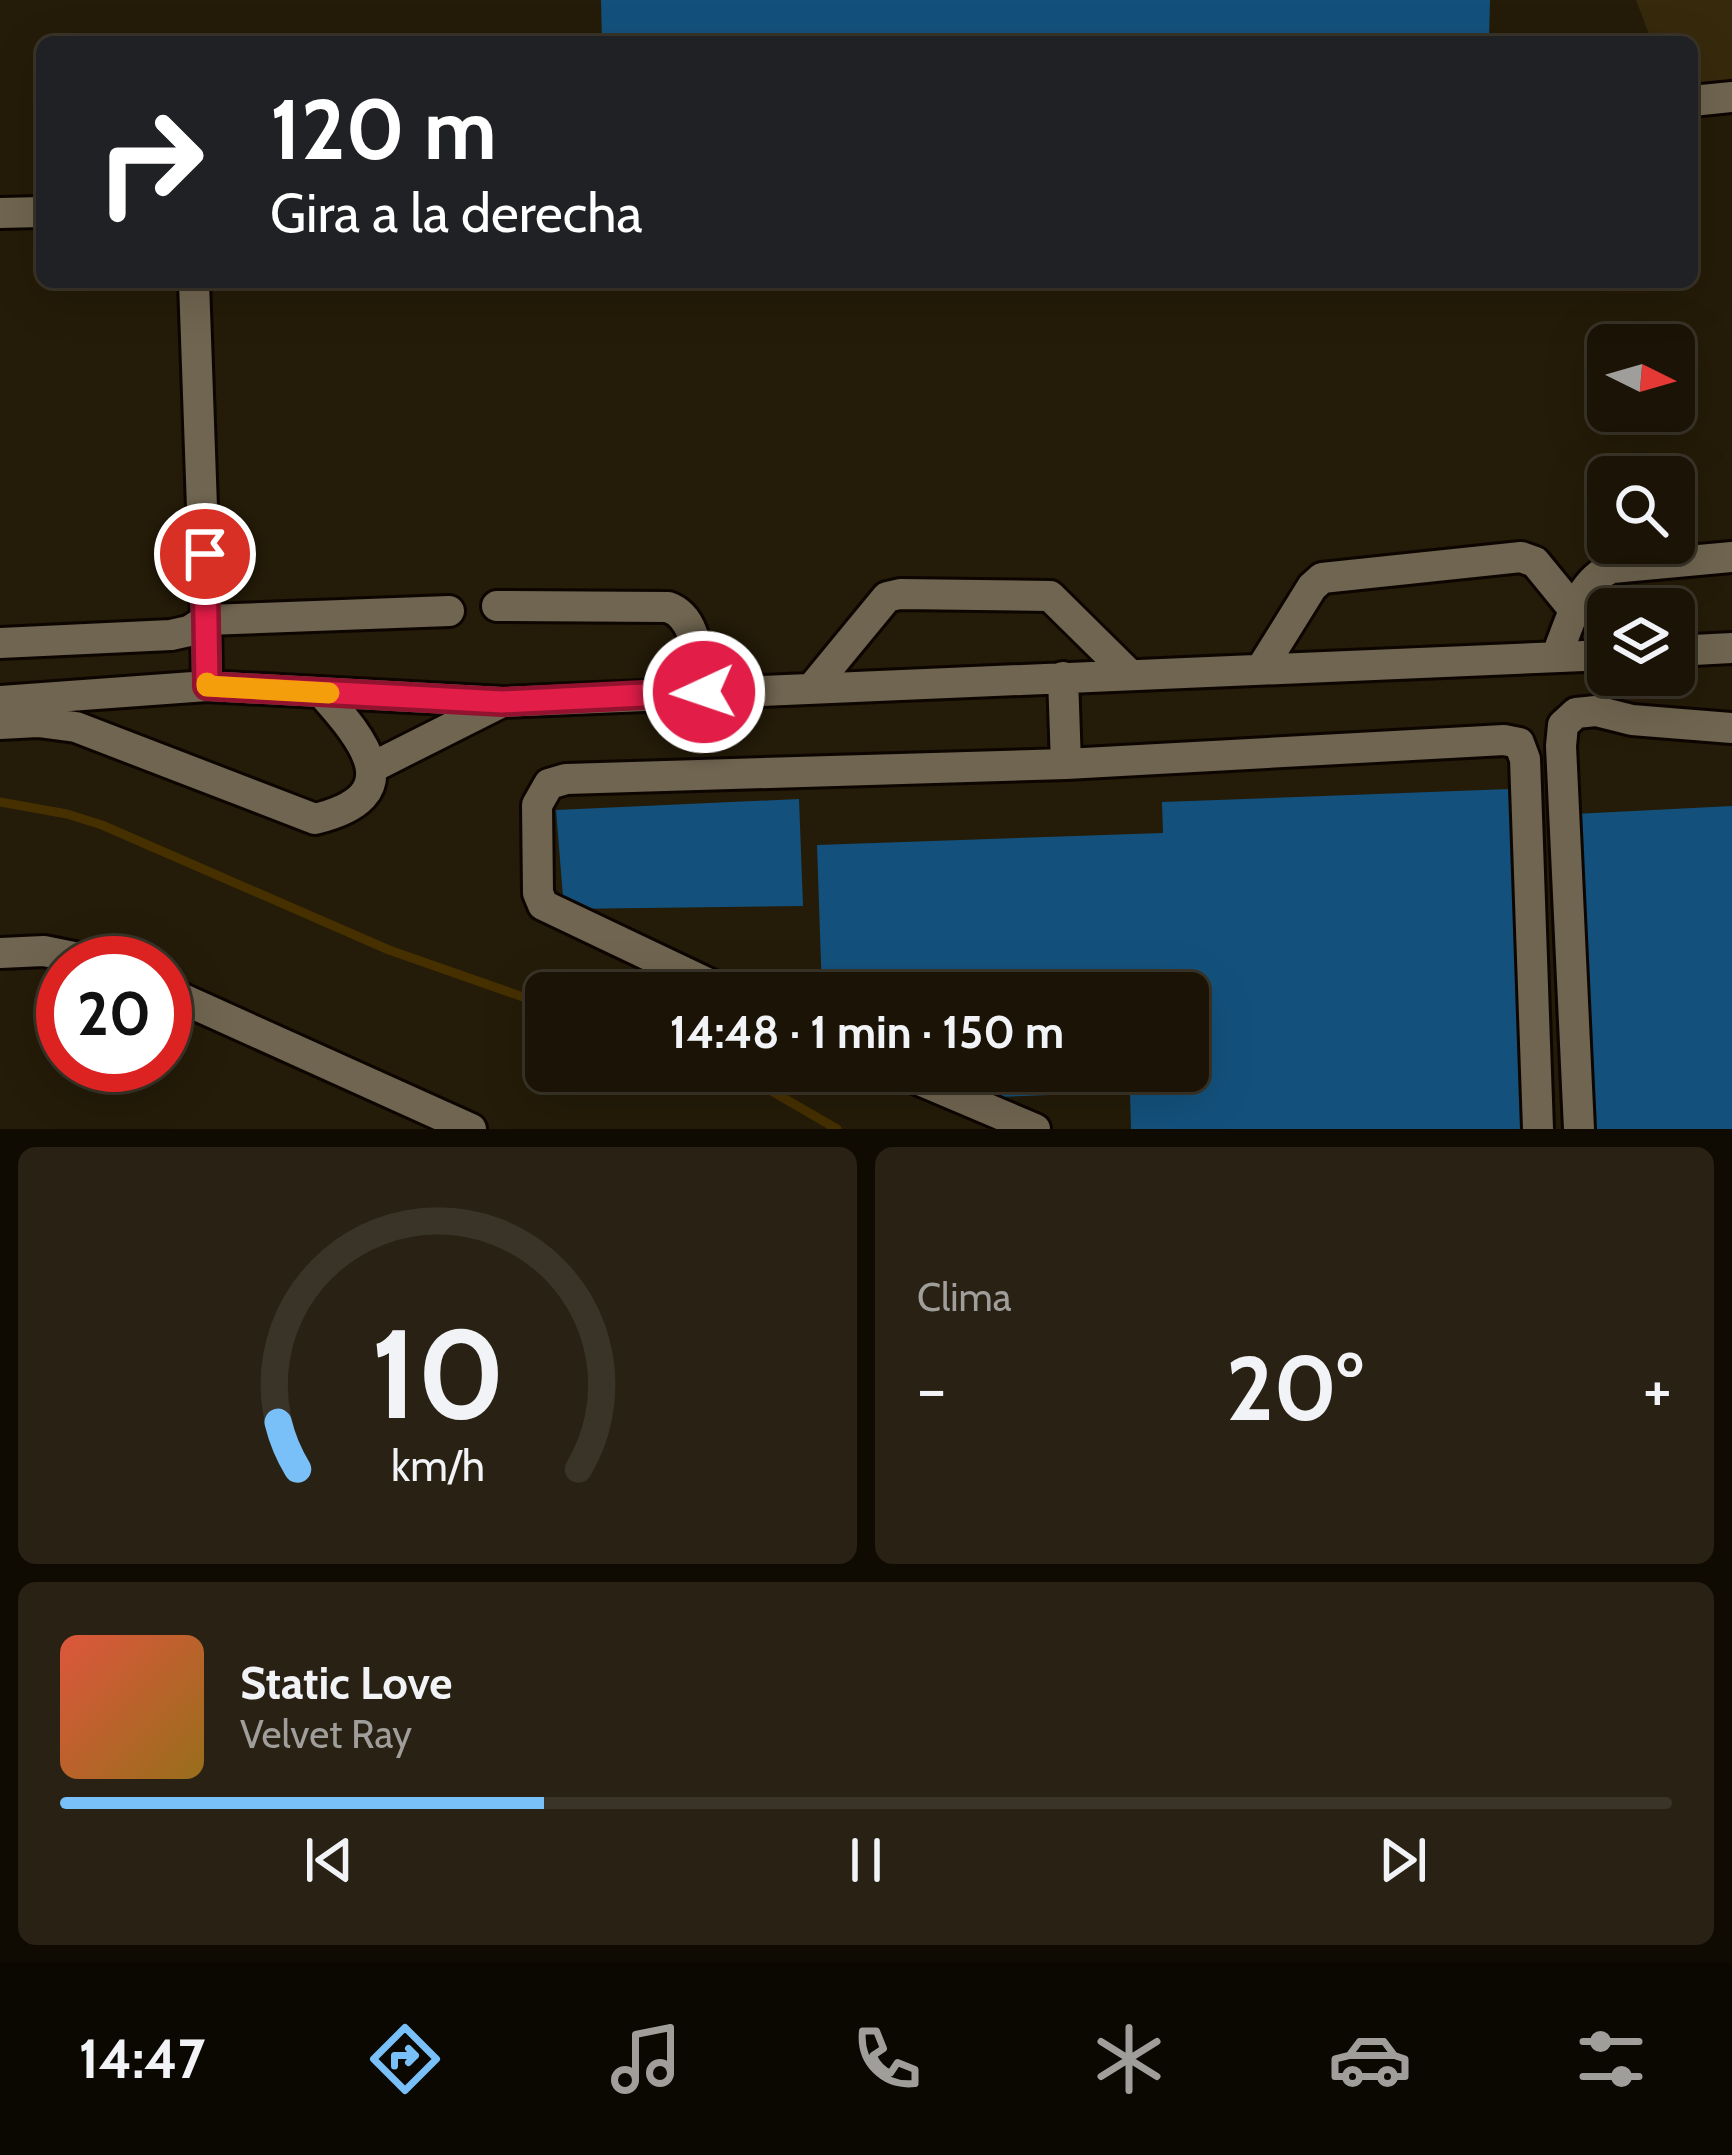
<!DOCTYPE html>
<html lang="es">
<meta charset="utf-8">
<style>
body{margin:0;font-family:Cabin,sans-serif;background:#282114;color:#f1f3f6;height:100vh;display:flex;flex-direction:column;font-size:45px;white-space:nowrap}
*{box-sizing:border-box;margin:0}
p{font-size:39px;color:#a09e9b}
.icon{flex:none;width:66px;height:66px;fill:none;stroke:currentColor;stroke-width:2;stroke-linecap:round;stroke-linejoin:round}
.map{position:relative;height:1129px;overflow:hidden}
.drawer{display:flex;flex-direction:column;gap:18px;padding:18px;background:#0f0b03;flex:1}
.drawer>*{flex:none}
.hud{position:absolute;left:36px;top:36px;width:1662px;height:252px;border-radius:18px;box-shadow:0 12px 48px #0002,0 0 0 3px #393328;background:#202124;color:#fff;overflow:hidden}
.needle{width:78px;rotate:95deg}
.buttons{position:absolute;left:1587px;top:324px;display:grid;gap:24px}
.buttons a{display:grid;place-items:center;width:108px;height:108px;border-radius:18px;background:#1b1406;box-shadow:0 12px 48px #0002,0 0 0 3px #393328;font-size:60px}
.speed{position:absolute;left:36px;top:936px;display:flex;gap:24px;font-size:60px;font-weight:700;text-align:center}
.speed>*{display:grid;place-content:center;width:156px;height:156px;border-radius:50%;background:#1b1406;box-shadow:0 12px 48px #0002,0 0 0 3px #393328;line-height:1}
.speed .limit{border:18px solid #d22;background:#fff;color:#111}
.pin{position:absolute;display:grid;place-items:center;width:102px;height:102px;color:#fff;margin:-51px;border:6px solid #fff;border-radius:50%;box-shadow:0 3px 12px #0007}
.me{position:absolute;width:132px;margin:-66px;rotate:267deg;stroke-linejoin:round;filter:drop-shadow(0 0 9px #0008)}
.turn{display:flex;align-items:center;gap:42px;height:252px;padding:0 36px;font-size:54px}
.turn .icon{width:156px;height:156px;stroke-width:2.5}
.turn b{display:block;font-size:84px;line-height:102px}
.big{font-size:90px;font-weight:800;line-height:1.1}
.drawer .card{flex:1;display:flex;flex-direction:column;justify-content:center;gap:18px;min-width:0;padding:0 42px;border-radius:18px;background:#282114}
.drawer .dial{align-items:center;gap:0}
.dial svg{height:312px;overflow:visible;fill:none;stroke:#393328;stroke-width:7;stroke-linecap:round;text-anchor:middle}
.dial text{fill:#f1f3f6;stroke:none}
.song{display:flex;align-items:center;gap:36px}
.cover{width:144px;height:144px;border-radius:18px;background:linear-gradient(135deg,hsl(10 70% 55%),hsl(40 70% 35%))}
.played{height:12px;border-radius:6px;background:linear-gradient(90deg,#79bff8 30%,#393328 30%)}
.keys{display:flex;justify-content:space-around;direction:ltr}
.heat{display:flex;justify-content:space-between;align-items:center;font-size:66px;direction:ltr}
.drawer .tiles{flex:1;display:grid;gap:18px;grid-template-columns:1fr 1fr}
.card:last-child{grid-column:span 2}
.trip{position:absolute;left:525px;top:972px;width:684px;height:120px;border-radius:18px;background:#1b1406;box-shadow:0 12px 48px #0002,0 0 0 3px #393328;font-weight:800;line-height:120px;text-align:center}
.tabs{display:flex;height:192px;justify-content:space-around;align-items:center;background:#0b0802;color:#a09e9b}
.tabs .icon{width:84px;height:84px}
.tabs .on{color:#79bff8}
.tabs b{font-size:54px;color:#f1f3f6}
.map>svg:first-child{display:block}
</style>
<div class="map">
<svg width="1732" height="1129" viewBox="0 0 1732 1129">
<rect width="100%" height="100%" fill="#241b08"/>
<!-- green -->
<path fill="#37290c" d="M1636,0H1732V94L1692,99V42H1652Z"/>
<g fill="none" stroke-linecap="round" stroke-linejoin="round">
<!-- stream -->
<path stroke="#463000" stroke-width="9" d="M0,802L67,814L102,825L389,950L546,1005
M737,1071L837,1129"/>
</g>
<!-- building -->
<path fill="#13517c" d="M601,0H1490L1489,42H602Z
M1510,789L1521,1129H1131L1130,1092L971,1098V1071H1188V993H822L817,845L1163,833L1162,802Z
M799,799L803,906L564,909L556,810Z
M1732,806V1129H1591L1574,814Z"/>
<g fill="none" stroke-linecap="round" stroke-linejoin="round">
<!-- minor casing -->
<g stroke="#0d0500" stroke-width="36">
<path id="minor" d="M1692,101L1732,97
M0,213L42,212
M497,606L668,607C699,618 697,662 703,691
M0,643L171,635L189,631L206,620L194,282
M1674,651L1732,648
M1556,657C1569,627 1578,581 1612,568L1732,557
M1261,669L1312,587L1322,578L1521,557L1535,562L1575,611
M1063,677L1066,764L1504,740L1519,743L1525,759L1538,1129
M207,686L206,620L449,611
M812,688L887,597L900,594L1050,596L1129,674
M0,701L207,686L502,702L1608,655
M0,724L38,722L76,727L315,819C411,796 364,740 321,692
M373,767L502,702
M0,953L44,951L103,963
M165,991L471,1129
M728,993L543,905L538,893L537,805L549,784L566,779L1066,764
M898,1071L1035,1129
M1579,1129L1561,746L1563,725L1576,713L1596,711L1632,720L1732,728"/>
</g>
<!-- minor -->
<use href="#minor" stroke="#706550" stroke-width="30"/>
</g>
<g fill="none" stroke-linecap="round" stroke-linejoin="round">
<!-- route casing -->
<g stroke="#92132f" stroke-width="30">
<path id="route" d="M205,554L207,686L502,702L704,692"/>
</g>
<!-- route -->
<use href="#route" stroke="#e11d48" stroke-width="21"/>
<!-- slow -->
<path stroke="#f59e0b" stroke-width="21" d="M207,683V686L329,693"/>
</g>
</svg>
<div class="buttons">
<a><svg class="needle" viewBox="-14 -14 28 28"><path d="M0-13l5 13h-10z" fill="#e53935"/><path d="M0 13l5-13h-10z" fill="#a09e9b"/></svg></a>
<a><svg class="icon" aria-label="search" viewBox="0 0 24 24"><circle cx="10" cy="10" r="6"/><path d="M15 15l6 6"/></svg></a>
<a><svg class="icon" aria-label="layers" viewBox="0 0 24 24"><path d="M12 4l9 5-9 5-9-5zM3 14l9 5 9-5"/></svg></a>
</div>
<div class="speed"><div class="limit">20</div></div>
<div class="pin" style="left:205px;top:554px;background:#d93025"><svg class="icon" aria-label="arrive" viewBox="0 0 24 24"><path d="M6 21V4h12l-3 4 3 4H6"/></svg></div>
<svg class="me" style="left:704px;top:692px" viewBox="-20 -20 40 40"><circle r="17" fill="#e11d48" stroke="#fff" stroke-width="3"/><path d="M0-11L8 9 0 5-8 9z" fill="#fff"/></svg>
<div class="trip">14:48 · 1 min · 150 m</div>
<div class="hud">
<div class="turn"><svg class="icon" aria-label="right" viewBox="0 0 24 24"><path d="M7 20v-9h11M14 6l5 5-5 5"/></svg><div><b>120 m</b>Gira a la derecha</div></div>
</div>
</div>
<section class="drawer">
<div class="tiles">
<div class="card dial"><svg viewBox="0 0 100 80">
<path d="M14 69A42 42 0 1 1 86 69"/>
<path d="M14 69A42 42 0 0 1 9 57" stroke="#79bff8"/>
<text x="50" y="56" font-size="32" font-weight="700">10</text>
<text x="50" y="72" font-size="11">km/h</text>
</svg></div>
<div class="card"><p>Clima</p>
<div class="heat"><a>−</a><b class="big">20°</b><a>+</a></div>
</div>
<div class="card">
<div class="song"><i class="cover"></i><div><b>Static Love</b><p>Velvet Ray</p></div></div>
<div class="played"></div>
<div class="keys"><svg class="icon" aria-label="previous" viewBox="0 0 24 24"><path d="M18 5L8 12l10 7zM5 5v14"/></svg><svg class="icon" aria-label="pause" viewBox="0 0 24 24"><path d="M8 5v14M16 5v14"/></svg><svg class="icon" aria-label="next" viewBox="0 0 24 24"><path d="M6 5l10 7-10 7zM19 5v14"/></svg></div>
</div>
</div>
</section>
<nav class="tabs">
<b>14:47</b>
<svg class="icon on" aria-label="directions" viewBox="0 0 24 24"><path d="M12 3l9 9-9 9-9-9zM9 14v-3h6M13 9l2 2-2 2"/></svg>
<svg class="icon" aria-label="music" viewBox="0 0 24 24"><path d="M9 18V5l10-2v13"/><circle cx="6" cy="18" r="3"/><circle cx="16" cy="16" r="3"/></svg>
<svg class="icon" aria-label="phone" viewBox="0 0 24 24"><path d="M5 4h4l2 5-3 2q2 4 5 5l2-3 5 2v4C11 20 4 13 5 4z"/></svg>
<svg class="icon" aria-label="climate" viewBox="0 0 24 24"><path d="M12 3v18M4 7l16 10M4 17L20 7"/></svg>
<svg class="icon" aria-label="car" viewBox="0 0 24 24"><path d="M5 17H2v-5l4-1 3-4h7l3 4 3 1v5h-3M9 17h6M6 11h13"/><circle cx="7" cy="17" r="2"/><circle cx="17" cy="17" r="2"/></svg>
<svg class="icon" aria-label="filters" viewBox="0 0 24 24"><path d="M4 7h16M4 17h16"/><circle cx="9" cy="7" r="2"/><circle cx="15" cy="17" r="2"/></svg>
</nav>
